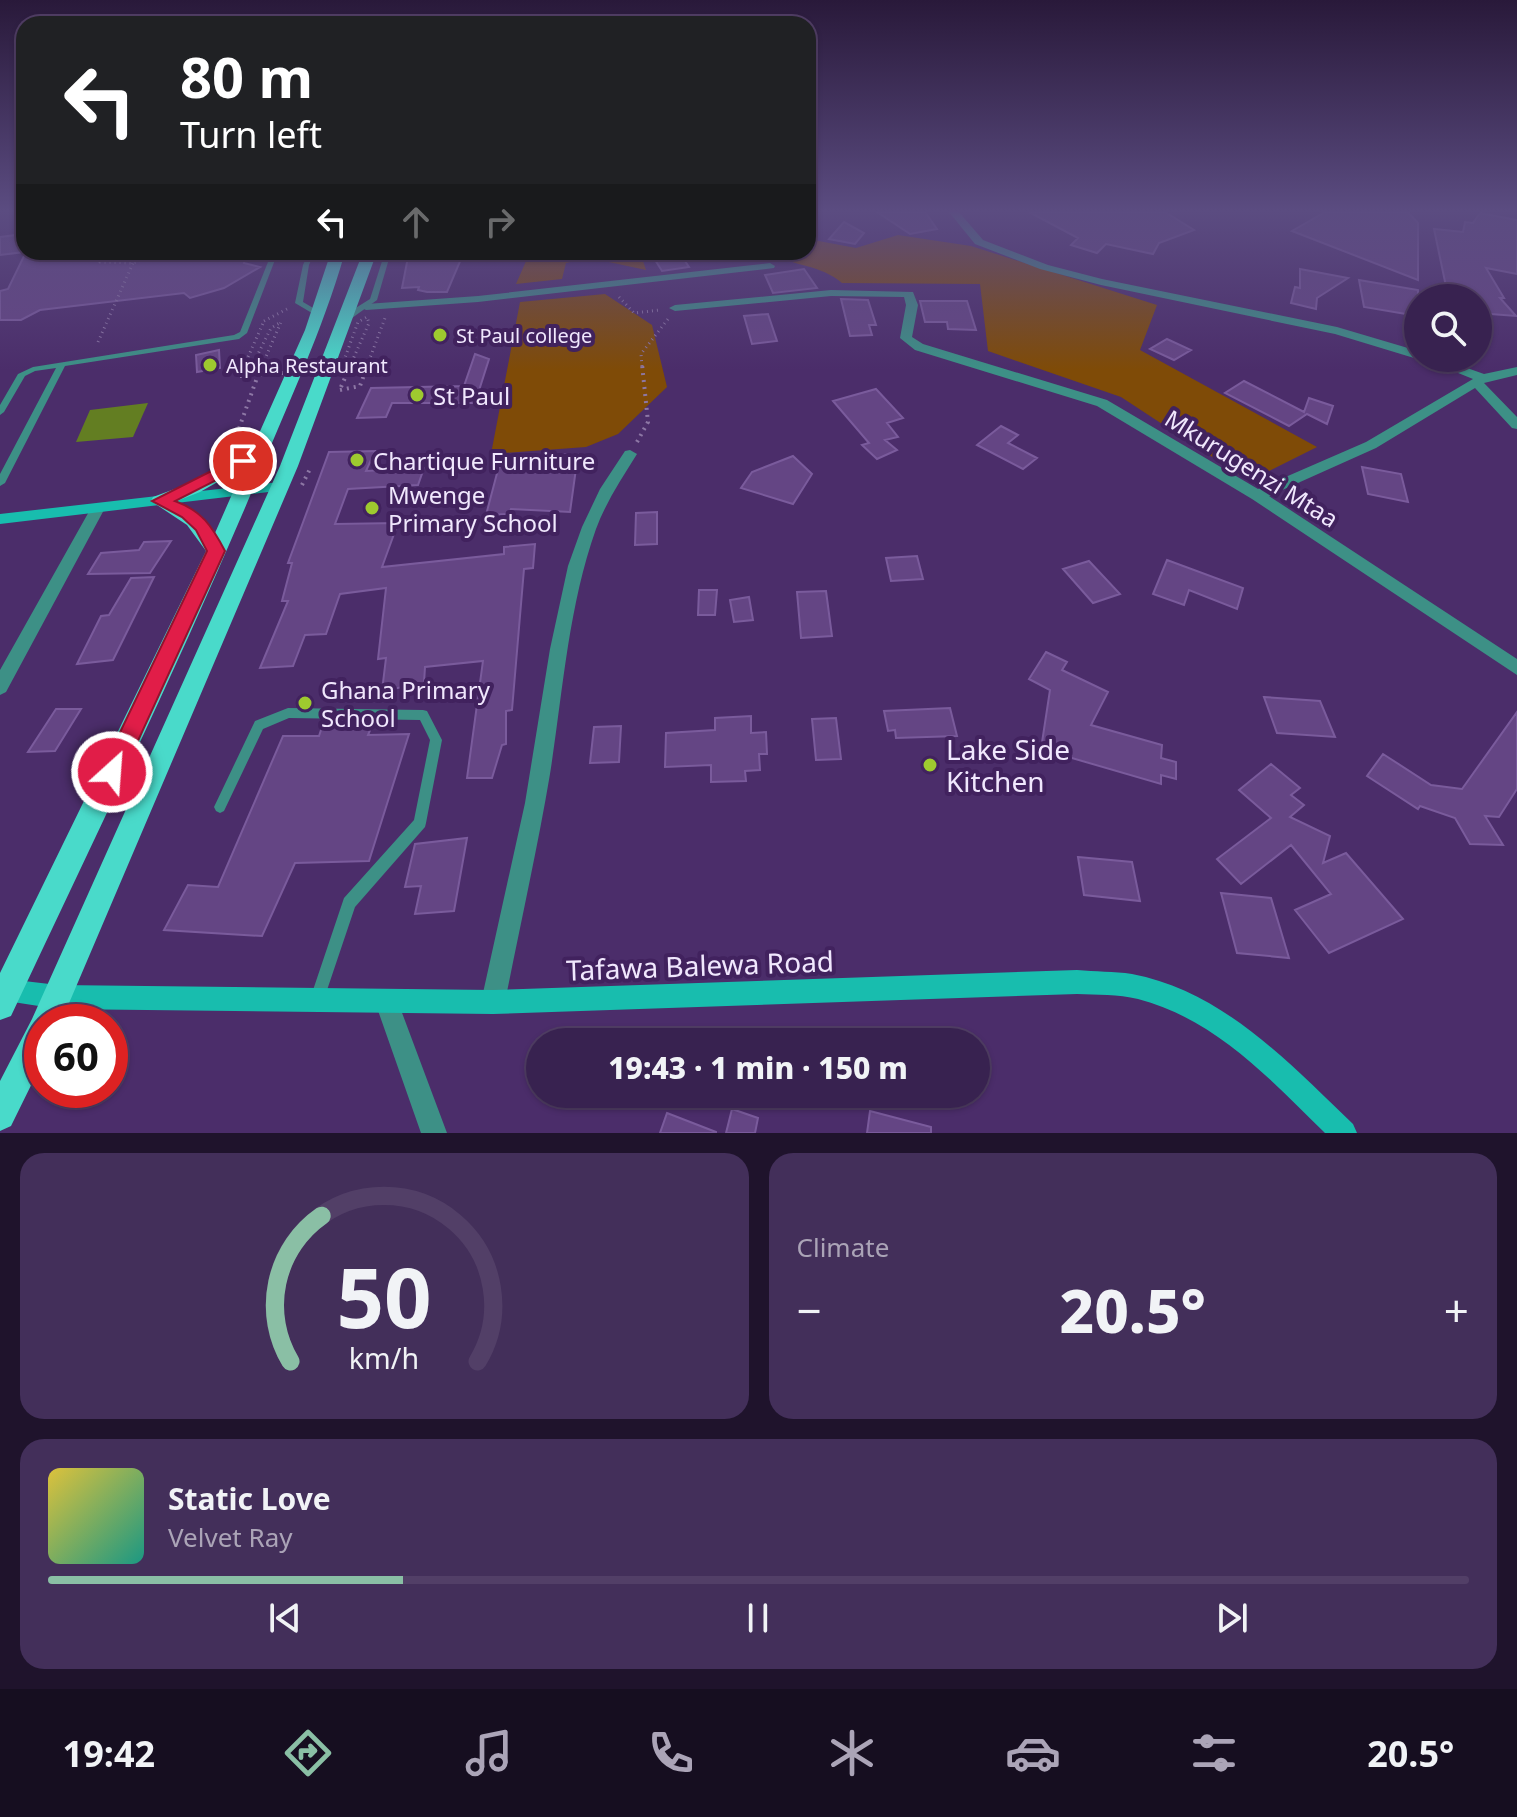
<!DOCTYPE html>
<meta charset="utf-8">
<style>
body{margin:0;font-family:"Noto Sans",sans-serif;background:#432f5a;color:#f1f3f6;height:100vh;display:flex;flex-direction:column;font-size:30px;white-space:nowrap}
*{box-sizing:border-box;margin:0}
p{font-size:26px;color:#aba4b7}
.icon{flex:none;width:44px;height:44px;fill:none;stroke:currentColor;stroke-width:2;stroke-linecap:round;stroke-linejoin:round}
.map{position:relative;height:1133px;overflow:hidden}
.side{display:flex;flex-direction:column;gap:20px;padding:20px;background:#1f132c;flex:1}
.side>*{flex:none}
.top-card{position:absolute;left:16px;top:16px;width:800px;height:244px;border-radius:24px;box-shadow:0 2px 6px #0004,0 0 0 2px #523f67;background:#202124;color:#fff;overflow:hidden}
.buttons{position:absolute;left:1404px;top:284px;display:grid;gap:16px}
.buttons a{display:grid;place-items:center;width:88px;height:88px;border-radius:50%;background:#382250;box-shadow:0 2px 6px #0004,0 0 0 2px #523f67;font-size:40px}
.speed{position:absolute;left:24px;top:1004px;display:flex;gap:16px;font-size:40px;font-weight:700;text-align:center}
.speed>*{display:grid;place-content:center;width:104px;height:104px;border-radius:50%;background:#382250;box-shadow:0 2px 6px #0004,0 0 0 2px #523f67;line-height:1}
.speed .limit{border:12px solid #d22;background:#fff;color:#111}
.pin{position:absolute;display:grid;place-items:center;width:68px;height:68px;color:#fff;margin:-34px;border:4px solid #fff;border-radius:50%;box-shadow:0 2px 8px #0007}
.me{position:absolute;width:88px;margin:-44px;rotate:26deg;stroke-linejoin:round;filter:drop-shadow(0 0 6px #0008)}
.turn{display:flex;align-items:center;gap:28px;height:168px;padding:0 32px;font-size:36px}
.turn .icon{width:104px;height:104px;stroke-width:2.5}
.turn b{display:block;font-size:56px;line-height:68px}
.lanes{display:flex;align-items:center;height:76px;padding:0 32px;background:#0003;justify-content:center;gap:40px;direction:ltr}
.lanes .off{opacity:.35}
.big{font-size:60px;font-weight:800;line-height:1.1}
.side .card{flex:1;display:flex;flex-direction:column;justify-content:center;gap:12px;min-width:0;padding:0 28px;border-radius:24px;background:#432f5a}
.side .dial{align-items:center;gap:0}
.dial svg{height:208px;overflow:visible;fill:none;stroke:#523f67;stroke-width:7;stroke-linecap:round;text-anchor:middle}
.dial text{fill:#f1f3f6;stroke:none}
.song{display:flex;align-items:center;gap:24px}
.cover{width:96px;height:96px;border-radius:12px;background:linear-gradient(135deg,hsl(50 70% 55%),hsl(170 70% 35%))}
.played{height:8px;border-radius:4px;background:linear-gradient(90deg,#8abfa5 25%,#523f67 25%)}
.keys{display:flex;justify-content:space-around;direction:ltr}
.heat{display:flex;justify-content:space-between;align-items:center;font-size:44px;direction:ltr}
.side .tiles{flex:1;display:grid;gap:20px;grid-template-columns:1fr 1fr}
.card:last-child{grid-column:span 2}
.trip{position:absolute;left:526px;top:1028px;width:464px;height:80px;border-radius:40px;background:#382250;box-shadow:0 2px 6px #0004,0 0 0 2px #523f67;font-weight:800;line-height:80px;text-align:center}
.tab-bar{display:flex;height:128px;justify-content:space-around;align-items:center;background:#160e20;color:#aba4b7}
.tab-bar .icon{width:56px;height:56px}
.tab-bar .active{color:#8abfa5}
.tab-bar b{font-size:36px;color:#f1f3f6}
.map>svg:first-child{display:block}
</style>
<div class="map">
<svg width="1517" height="1133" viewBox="0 0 1517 1133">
<rect width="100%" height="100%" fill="#4b2d6a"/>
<!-- green -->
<path fill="#7f4b07" d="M898,235L971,246L1157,305L1140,350L1317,447L1249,481L1121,397L988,351L980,284L842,283C820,264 792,266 765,252H808V239L856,248Z
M530,252H640L646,270L590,258L566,263L562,279L516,284Z
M605,294L652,325L667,387L618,434L586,447L491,454L520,302Z"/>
<!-- water -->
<path fill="#637e22" d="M148,403L133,437L76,442L90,410Z"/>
<!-- building -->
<path fill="#644584" stroke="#7a5b9c" stroke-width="2" d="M877,212H925L937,229L910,234Z
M1029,212H1165L1194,230L1159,243L1153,254L1106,244L1097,253L1071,245L1078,238Z
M1325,212H1408L1418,223V280L1292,231Z
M1480,213L1517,220V274L1486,268L1504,298H1500L1516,316L1478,313V298L1448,296L1434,229L1463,232L1465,222L1473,223Z
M844,222L864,233L855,244L829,239Z
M24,234V252L0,255V237Z
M26,252H247L244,263L260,267L224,288L190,298L184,293L40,310L21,320H0V291L8,289Z
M409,252H464L447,292H427L418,290L419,287L402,288Z
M650,252H679L689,267L662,271Z
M804,269L817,288L773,293L765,275Z
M1300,269L1348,278L1317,298L1316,309L1291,303L1295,287L1300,288Z
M1359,280L1418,290V316L1364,307Z
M841,299L868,300L876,325H869L872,335L850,336Z
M920,301H967L976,330L948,329L947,322H925Z
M768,314L777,341L752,344L744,316Z
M1167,339L1191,350L1174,360L1150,349Z
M219,350L220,368L197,372L196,355Z
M475,354L489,359L475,403H392L386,417L357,418L371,388L464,386Z
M1244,381L1304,412L1309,398L1333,406L1327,424L1307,414L1289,426L1225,393Z
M876,389L903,418L887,423L898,437L885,440L897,450L877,459L862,445L869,443L833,401Z
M1001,426L1018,435L1008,443L1037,458L1023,469L977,445Z
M375,451L366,471L424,468L418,485L348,489L335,524L398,523L382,567L504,554V547L535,544L533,568L524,569L512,710L506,711V744L502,745L492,778H467L483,661L425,667L424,683L382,691L386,658L378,659L386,588L340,594L326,634L305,635L293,666L260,668L288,601H282L292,563H288L329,452Z
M578,454L570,512L511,509L509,514L486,515L500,462L551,461L552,455Z
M793,456L812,474L793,504L741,488L752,472Z
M1362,467L1401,474L1408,502L1368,494Z
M657,512V544L635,545L636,513Z
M171,541L150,573L88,574L101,553L139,550L144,542Z
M917,556L923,579L891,581L886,558Z
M1167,560L1243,588L1237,609L1189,590L1184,605L1153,594Z
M1089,561L1120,594L1093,603L1063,569Z
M154,577L113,660L77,664L101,616L109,615L131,578Z
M699,590H717L715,615H698Z
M826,591L832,636L801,638L797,592Z
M749,597L753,620L734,622L730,600Z
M1046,652L1067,662L1062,670L1108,692L1091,725L1162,745L1161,758L1176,762V779L1161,775V784L1041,749L1050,690L1029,679Z
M1264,697L1320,701L1335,737L1277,733Z
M950,708L957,736L896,738L895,730L888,731L884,711Z
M56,709H81L55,751L28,752Z
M1517,712V789L1499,817L1485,816L1503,845L1470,844L1455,818L1420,806L1418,809L1367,776L1383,754L1431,785L1462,789Z
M751,716V733L766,732L767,754H759L760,770L745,771L746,781L711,782V765L665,767L666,733L715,730V718Z
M836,718L841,759L816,760L812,719Z
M373,723L368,735L409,734L369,861L295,863L262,936L164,930L188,885L218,887L283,736H319L323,724Z
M621,726L619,762L590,763L594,727Z
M1271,764L1300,788L1291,795L1304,805L1290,817L1330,836L1323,863L1346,853L1403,919L1329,953L1295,910L1331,894L1291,845L1241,884L1217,859L1271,818L1239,790Z
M467,838L454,911L415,914L421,886L405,887L415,844Z
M1078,857L1132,862L1140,901L1084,895Z
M1221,893L1271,898L1289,958L1237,953Z
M732,1109L758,1118L755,1133H726Z
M870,1111L931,1127V1133H867Z
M667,1113L716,1132V1133H660Z"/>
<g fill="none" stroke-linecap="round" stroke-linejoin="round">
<!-- path-far1 -->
<path stroke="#8d77a5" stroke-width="3" stroke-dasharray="1 4" stroke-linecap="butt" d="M97,252L100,262L133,263L163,252
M619,297L634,313L660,310
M264,321L287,309
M98,342L133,263
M367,366L385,318
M642,366L641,354L668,319"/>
<!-- path -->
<path stroke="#8d77a5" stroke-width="4" stroke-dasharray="2 5" stroke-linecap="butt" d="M340,390L360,386L368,364
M637,442L648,422L642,364
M232,448L258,375
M302,485L310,469"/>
<!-- lane -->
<path fill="#3d9086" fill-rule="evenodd" d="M272,252H278L247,333L239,339L65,366L5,483L0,486V474L56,368L35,371L25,376L4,412L0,415V405L18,374L33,367L234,335L240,332Z
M309,252H315L309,265L303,302L320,312L321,314L317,316L295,303L303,265Z
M385,252H391L377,300L352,318H346V314L370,299Z
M288,708L423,710L427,711L442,740L426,823L425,827L355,907L324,999L322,1004L317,1006L312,1004L310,999L344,898L414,820L430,740L420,720L289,718L263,729L224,811L220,813L216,811L214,807L255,721Z"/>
<!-- street -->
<path fill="#3d9086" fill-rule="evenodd" d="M949,212H959L983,240L1048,265L1102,279L1337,327L1418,351V358H1421H1414L1335,334L1101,285L1040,269L975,244Z
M770,263L775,266L774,268L478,302L366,310L360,307L366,304L478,296Z
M831,290L913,292L918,305L912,337L923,344L1107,400L1258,489L1366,442L1473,379L1421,358H1439L1484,374L1517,367V375L1484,383L1517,417V429L1512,428L1475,388L1376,448L1269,496L1517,659V675L1252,499L1097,406L915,350L900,338L906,305L904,297L831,296L675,311L669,308L675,305Z
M630,450L637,454C622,478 606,502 596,529C568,608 563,692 550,774C537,851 520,926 505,1002L501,1010L493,1014L485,1010L481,1002L525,803L550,649L568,566L582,527L600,489L625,451Z
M98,503L105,508L6,692L0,695V670L91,508Z
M387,990L395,994L447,1133H421L375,1002L379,994Z"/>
<!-- secondary -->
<path fill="#18bdae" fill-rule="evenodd" d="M280,482L287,487L285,490L0,524V514Z
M1077,970C1095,972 1114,971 1132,974C1223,991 1289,1063 1353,1124L1357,1133H1325C1270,1079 1215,1019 1138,999C1118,994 1097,995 1077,994L493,1014L58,1009L0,1000V982L7,979L58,985L493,990Z"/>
<!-- primary -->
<path fill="#49daca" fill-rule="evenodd" d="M331,252H345C323,330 288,403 258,477C182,659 95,837 11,1016L0,1020V973L206,551L187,525L151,501L153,497L188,484L253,447L305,330ZM244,467L215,533L200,515L177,501L200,492Z
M363,252H377L298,466L61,1022H42V1063L11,1126L0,1131V1081L32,1019L280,466Z"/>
<!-- path-bridge-far1 -->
<path stroke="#8d77a5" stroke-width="3" stroke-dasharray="1 4" stroke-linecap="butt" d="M244,366L264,321
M252,366L271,328L281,322L262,366
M342,366L358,322L367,317L369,323L350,366"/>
<!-- path-bridge -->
<path stroke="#8d77a5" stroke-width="4" stroke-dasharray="2 5" stroke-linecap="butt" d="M244,364L239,376H247L253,364
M263,364L258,375L341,368L343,364
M341,387L351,364"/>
</g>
<!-- sky -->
<linearGradient id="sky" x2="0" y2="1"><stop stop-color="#29193a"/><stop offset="0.57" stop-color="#5b4c81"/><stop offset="1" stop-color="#5b4c81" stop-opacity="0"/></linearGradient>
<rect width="1517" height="370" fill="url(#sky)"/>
<!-- route -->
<path fill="#e11d48" stroke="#92132f" stroke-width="2" d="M243,455L251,461L248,464L175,501C202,511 212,526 225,551L120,780L112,782L104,780L101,772L207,551L196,530L182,517L152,501Z"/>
<!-- markers -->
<g fill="#9eca2f" stroke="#41225e" stroke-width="3">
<circle cx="440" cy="335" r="8"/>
<circle cx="210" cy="365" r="8"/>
<circle cx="417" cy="395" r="8"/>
<circle cx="357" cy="460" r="8"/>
<circle cx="372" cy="508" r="8"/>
<circle cx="305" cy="703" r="8"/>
<circle cx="930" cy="765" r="8"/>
</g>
<g text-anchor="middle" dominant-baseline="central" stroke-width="8" stroke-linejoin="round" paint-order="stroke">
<!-- far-poi labels -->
<g font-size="20" fill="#f0e7fd" stroke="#41225e" text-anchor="start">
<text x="456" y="335">St Paul college</text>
<text x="226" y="365">Alpha Restaurant</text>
</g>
<!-- poi labels -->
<g font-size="24" fill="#f0e7fd" stroke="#41225e" text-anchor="start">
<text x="433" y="395">St Paul</text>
<text x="373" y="460">Chartique Furniture</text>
<text x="388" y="494">Mwenge<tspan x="388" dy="28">Primary School</tspan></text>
<text x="321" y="689">Ghana Primary<tspan x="321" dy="28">School</tspan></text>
</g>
<!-- street labels -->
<g font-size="24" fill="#f0e7fd" stroke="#41225e">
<text transform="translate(1252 468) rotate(32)">Mkurugenzi Mtaa</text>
</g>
<!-- near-poi labels -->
<g font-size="28" fill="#f0e7fd" stroke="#41225e" text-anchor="start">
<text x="946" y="749">Lake Side<tspan x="946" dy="32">Kitchen</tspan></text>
</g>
<!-- near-street labels -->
<g font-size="28" fill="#f0e7fd" stroke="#41225e">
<text transform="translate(700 965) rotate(-2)">Tafawa Balewa Road</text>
</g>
</g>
</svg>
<div class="buttons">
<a><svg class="icon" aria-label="search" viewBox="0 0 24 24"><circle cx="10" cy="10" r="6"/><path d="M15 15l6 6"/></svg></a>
</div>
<div class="speed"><div class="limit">60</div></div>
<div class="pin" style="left:243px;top:461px;background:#d93025"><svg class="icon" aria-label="arrive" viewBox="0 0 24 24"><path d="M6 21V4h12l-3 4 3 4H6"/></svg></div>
<svg class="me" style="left:112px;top:772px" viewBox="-20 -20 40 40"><circle r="17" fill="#e11d48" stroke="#fff" stroke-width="3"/><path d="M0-11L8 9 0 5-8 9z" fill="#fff"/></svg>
<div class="trip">19:43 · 1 min · 150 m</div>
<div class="top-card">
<div class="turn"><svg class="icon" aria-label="left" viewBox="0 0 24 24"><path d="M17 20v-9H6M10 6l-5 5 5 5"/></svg><div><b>80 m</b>Turn left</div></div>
<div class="lanes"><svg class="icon" aria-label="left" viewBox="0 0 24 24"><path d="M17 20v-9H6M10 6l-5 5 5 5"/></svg><svg class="icon off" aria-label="ahead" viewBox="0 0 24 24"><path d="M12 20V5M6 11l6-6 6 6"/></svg><svg class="icon off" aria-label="right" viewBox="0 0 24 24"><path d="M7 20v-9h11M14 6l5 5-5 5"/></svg></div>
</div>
</div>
<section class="side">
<div class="tiles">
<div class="card dial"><svg viewBox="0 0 100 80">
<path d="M14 69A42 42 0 1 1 86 69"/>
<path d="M14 69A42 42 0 0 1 26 13" stroke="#8abfa5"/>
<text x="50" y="56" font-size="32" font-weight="700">50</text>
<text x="50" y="72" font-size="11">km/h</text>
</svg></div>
<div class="card"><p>Climate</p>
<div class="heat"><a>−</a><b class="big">20.5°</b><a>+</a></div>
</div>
<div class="card">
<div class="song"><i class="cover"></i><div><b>Static Love</b><p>Velvet Ray</p></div></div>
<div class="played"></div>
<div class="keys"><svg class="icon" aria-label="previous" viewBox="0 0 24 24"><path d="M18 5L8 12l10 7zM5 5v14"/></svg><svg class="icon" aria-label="pause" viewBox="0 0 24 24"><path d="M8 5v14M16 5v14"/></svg><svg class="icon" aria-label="next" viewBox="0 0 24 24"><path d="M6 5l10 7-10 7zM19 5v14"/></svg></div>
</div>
</div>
</section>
<nav class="tab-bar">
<b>19:42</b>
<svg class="icon active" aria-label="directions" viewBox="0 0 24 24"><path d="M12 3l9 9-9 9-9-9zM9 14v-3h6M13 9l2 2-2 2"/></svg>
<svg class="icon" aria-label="music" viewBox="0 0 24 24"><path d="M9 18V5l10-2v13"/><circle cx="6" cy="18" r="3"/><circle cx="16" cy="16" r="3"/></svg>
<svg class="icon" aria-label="phone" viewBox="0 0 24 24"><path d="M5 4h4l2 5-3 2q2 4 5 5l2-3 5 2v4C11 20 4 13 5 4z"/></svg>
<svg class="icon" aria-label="climate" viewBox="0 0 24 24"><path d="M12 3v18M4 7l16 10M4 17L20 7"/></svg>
<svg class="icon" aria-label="car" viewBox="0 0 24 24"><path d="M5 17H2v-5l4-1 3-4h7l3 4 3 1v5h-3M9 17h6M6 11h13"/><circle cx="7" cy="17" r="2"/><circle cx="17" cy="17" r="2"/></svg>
<svg class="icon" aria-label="filters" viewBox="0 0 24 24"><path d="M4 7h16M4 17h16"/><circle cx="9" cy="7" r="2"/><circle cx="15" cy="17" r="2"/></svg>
<b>20.5°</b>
</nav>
